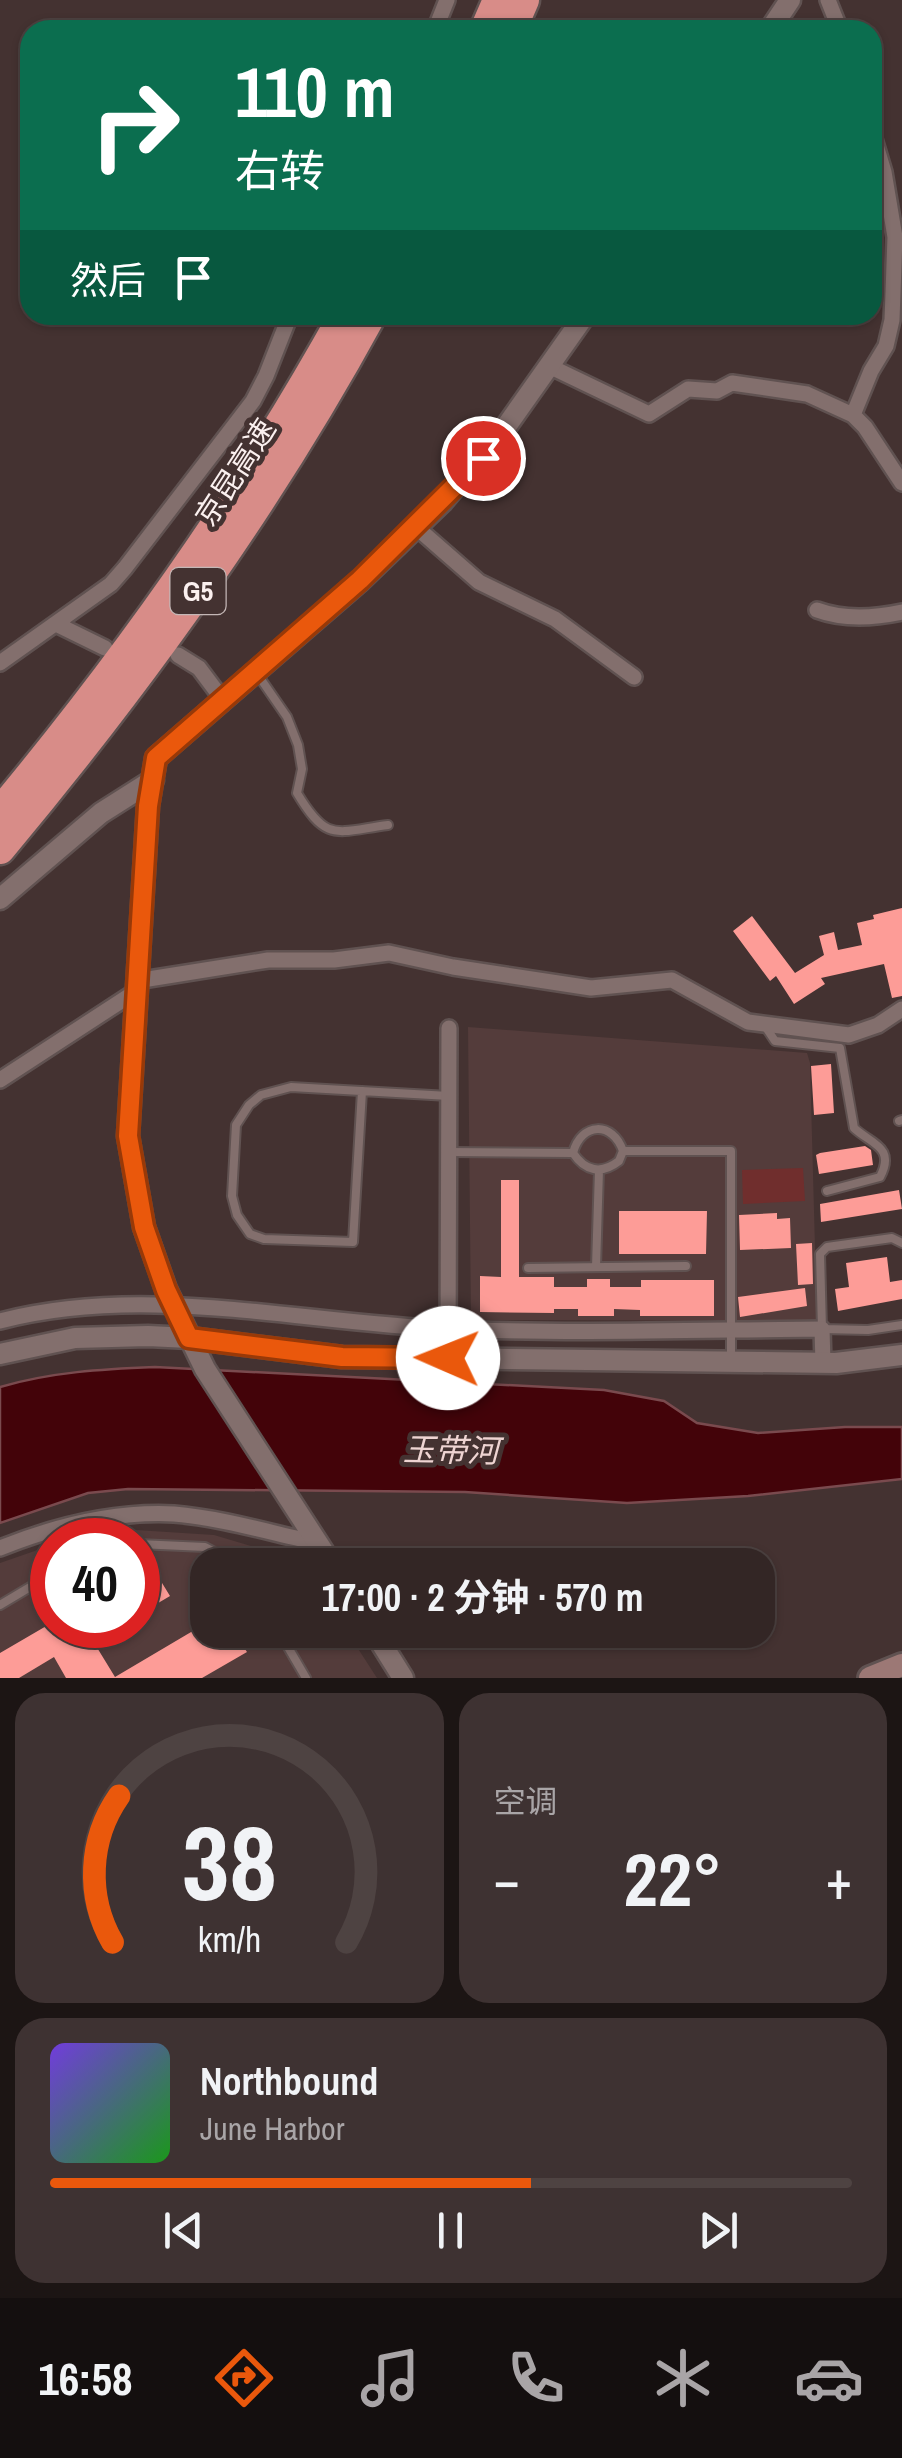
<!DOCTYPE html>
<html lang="zh">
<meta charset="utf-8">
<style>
body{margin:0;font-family:"Archivo Narrow","Noto Sans SC",sans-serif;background:#3e3232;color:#f1f3f6;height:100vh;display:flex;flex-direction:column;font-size:38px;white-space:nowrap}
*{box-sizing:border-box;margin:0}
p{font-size:32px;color:#a9a5a7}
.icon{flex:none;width:55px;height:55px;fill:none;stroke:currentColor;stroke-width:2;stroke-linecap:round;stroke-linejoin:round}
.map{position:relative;height:1678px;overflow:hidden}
.side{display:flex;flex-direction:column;gap:15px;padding:15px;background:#1c1514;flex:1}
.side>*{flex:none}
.top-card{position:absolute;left:20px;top:20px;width:862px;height:305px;border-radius:30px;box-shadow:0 2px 8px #0004,0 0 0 2px #4e4342;background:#0b6e4f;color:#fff;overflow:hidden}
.speed{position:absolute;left:30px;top:1518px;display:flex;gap:20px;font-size:50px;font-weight:700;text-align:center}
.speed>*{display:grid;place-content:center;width:130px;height:130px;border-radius:50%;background:#332625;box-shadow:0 2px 8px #0004,0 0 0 2px #4e4342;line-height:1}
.speed .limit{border:15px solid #d22;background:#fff;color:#111}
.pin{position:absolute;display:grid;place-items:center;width:85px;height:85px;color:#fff;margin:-42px;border:5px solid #fff;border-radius:50%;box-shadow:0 2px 10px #0007}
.me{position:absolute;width:110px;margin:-55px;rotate:271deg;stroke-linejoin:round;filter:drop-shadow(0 0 8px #0008)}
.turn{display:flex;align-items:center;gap:35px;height:210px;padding:0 50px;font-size:45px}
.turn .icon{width:130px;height:130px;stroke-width:2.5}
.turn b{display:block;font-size:70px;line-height:85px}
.then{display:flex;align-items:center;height:95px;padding:0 50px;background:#0003;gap:20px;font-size:38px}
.big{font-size:75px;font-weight:700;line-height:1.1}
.side .tile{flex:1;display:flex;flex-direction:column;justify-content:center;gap:15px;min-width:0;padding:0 35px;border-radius:30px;background:#3e3232}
.side .dial{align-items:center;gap:0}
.dial svg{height:260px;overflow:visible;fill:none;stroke:#4e4342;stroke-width:7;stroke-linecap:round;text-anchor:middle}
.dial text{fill:#f1f3f6;stroke:none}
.song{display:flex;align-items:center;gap:30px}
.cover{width:120px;height:120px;border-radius:15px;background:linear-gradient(135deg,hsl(260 70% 55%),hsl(120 70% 35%))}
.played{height:10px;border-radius:5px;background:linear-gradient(90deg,#ea580c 60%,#4e4342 60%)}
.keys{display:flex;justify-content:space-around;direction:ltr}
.heat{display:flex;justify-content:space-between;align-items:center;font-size:55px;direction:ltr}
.side .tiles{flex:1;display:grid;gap:15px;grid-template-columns:1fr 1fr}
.tile:last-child{grid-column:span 2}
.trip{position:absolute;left:190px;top:1548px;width:585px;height:100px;border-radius:30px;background:#332625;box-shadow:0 2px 8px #0004,0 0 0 2px #4e4342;font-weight:700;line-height:100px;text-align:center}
.tabs{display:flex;height:160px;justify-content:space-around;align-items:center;background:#140f0f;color:#a9a5a7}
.tabs .icon{width:70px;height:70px}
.tabs .selected{color:#ea580c}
.tabs b{font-size:45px;color:#f1f3f6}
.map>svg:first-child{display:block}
</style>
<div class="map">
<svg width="902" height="1678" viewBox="0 0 902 1678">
<rect width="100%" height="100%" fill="#443231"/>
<!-- built -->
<path fill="#543c3b" d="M468,1027L807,1053L810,1063L817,1321L471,1320Z
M136,1530L214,1535L302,1561L304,1565H208V1630H346L377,1678H0V1563L52,1545V1625H138V1540H76Z"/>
<!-- green -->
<path fill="#702e2d" d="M803,1168L805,1201L743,1204L742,1170Z"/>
<!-- water -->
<path fill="#430309" stroke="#7a4a4e" stroke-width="2.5" d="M155,1367L604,1390L664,1401L697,1423L758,1433L845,1427H902V1479L748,1496L627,1503L465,1492L128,1489L88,1493L0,1523V1387C51,1372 103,1369 155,1367Z"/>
<!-- building -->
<path fill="#fd9c97" d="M902,908V996L892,998L884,964L821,978L825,984L794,1004L776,976L770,981L733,931L752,916L795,973L824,955L819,936L834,932L838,950L862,945L857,923L874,919L873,915Z
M831,1064L834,1113L814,1115L811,1066Z
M865,1146L871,1150L873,1165L819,1174L816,1155L820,1153Z
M501,1180H519V1277H554V1287H587V1279H610V1287H641V1280H714V1316H640V1310L614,1309V1316H578V1309H554V1313L480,1312V1276L501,1277Z
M899,1190L902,1209L821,1222L820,1204Z
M619,1211H707L706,1254H619Z
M777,1213V1219L790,1218L791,1248L740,1250L739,1215Z
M812,1243L813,1284L798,1285L796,1244Z
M887,1257L890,1282L902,1280V1299L838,1311L835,1289L849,1287L846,1263Z
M805,1288L807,1306L740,1317L738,1297Z
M138,1564L159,1578L170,1596L138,1615Z
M208,1622V1630H263L241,1643L247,1652L202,1678H66L54,1657L19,1678H0V1653L48,1625H121L93,1641L115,1677Z"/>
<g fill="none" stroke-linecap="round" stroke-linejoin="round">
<!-- service casing -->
<g stroke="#605251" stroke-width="12">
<path id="service" d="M258,675L287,717L298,745L302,769L297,793C327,843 335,832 388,825
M765,1026L775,1041L840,1048L854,1128C871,1144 896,1147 880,1177L827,1191
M362,1091L353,1242L264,1239L250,1234L237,1215L232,1196L236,1125L249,1105L261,1095L291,1087L449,1096
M899,1121L902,1120
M623,1151H731V1358
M448,1152L573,1153
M573,1153C581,1122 613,1121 623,1151
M573,1153C585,1171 601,1175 619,1161L623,1151
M902,1243L892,1238L827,1247L820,1254L822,1329L868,1330L902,1325
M596,1267L599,1170
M528,1268L686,1266
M138,1544L205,1547L239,1565
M0,1605L52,1574
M278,1630L306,1678"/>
</g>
<!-- minor casing -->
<g stroke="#605251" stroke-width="20">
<path id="minor" d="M828,0L840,30
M435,30L447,0
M872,132L884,172L895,237L892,320L886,346L871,371L853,415L865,427L902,483
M549,366L649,414L688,389L717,391L732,383L807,394L853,415
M416,527L479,582L555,619L634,677
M817,610C844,620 874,618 902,612
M56,624L105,648
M178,655L199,668L223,700
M0,663L111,584L125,568L253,401L266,376L290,315
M136,981L268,960H334L389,953L453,967L591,988L672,980L748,1022L849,1035L878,1025L902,1009
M0,1080L135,992
M0,1321C147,1283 299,1323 448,1329C572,1334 698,1330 822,1329L823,1363
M448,1358L449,1028
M0,1548C55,1526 115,1511 174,1514C222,1518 271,1533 318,1543"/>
</g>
<!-- tertiary casing -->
<g stroke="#605251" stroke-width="25">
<path id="tertiary" d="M770,30L790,0
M0,899L101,813L153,780
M0,1354L75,1338L148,1336L189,1338L342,1357L836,1363L902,1355
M332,1565L205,1369L166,1289L144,1227L128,1136L148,806L156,758L360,581L442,502L503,431L585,315
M373,1630L403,1678"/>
</g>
<!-- secondary casing -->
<g stroke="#605251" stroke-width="28">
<path id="secondary" d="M870,1678L902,1665"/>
</g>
<!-- motorway casing -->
<g stroke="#605251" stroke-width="35">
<path id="motorway" d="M485,30L498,0
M511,30L524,0
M0,812C129,657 246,492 344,315
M0,849C139,683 267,506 371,315"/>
</g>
<!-- service -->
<use href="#service" stroke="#836f6d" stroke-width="8"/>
<!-- minor -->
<use href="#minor" stroke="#836f6d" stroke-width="15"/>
<!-- tertiary -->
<use href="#tertiary" stroke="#836f6d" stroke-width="20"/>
<!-- secondary -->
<use href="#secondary" stroke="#9c7875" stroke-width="22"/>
<!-- motorway -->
<use href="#motorway" stroke="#d88c88" stroke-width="30"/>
</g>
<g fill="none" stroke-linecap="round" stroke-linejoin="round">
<!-- route casing -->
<g stroke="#983908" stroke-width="25">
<path id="route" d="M448,1358L342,1357L189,1338L166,1290L144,1227L128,1136L148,806L156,758L360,580L483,458"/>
</g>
<!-- route -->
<use href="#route" stroke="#ea580c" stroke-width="18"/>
</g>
<g text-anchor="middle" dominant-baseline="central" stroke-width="10" stroke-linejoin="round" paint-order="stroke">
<!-- shield labels -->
<rect fill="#443231" stroke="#c4b7b6" stroke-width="2.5" x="170.5" y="568" width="55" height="46" rx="8"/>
<g font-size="28" font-weight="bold" fill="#fbf0ef">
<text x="198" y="591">G5</text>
</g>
<!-- street labels -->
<g font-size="30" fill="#fbf0ef" stroke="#443231">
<text transform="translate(235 472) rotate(-57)">京昆高速</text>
</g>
<!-- water labels -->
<g font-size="32" font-style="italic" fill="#eed4d2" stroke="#443231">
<text transform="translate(451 1450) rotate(1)">玉带河</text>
</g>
</g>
</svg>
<div class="speed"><div class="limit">40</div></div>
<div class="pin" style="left:483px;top:458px;background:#d93025"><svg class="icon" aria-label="arrive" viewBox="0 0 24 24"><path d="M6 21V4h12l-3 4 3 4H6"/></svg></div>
<svg class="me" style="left:448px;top:1358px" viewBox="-20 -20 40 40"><circle r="19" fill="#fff"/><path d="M0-13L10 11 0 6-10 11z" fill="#ea580c"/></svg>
<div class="trip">17:00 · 2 分钟 · 570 m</div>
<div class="top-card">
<div class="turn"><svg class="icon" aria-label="right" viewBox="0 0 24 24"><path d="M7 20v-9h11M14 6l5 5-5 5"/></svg><div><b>110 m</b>右转</div></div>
<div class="then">然后<svg class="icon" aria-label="arrive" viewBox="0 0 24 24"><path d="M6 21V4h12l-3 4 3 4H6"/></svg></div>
</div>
</div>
<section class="side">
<div class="tiles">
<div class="tile dial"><svg viewBox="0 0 100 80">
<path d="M14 69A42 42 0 1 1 86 69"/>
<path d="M14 69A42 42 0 0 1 16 24" stroke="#ea580c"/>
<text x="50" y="56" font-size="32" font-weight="700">38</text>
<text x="50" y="72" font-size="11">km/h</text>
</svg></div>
<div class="tile"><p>空调</p>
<div class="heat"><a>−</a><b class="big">22°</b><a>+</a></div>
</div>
<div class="tile">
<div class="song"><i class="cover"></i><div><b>Northbound</b><p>June Harbor</p></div></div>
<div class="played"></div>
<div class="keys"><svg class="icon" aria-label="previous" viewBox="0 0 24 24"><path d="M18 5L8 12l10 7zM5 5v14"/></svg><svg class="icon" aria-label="pause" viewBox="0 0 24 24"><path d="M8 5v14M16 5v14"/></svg><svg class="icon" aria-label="next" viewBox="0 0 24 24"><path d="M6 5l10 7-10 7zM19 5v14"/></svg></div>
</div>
</div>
</section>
<nav class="tabs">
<b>16:58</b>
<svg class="icon selected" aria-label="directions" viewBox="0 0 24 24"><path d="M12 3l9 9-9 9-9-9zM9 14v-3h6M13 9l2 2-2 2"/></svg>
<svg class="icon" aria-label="music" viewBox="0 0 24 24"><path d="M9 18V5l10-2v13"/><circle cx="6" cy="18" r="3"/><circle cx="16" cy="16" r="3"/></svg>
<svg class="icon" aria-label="phone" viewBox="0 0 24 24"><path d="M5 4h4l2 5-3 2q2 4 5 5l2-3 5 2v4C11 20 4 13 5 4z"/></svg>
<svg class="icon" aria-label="climate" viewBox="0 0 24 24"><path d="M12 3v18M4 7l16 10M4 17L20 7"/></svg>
<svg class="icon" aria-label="car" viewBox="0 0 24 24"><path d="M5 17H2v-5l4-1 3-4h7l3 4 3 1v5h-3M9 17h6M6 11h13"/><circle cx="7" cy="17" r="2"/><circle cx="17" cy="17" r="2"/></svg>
</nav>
